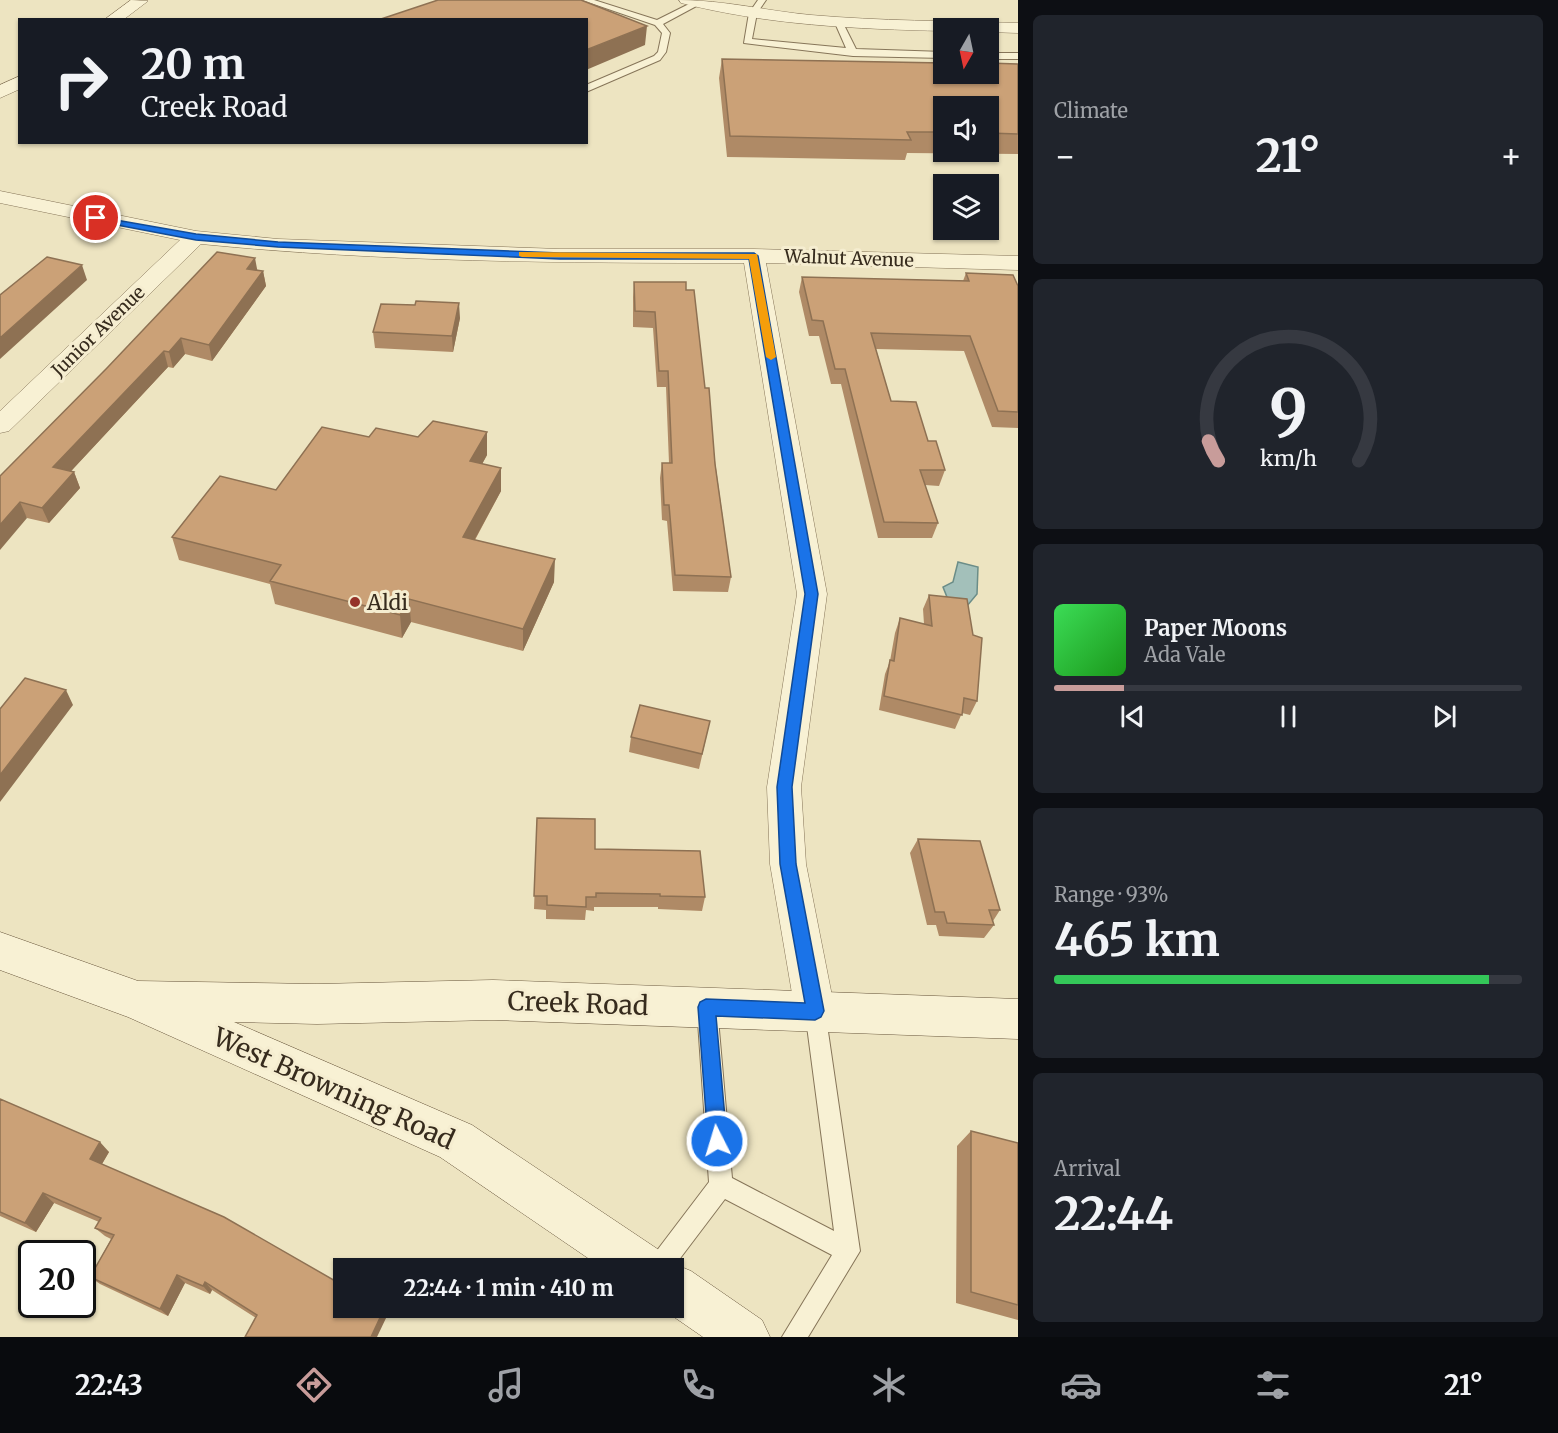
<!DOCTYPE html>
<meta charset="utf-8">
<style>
body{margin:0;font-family:Merriweather,serif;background:#20242c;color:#f1f3f6;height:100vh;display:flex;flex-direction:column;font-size:22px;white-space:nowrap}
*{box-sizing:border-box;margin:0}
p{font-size:20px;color:#9ea1a6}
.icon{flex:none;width:33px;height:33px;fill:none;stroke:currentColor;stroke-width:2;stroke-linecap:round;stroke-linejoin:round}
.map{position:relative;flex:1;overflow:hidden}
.panel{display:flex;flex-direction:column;gap:15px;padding:15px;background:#0d0f14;width:540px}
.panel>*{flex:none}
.hud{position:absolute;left:18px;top:18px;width:570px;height:126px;border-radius:0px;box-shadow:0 2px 4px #0004;background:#171b24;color:#f1f3f6;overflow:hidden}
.needle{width:39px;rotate:189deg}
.fabs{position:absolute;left:933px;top:18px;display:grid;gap:12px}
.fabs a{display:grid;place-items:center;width:66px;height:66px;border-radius:0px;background:#171b24;box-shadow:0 2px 4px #0004;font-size:30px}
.speed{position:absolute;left:18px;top:1240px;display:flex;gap:12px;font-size:30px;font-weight:700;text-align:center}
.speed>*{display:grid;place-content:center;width:78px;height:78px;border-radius:50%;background:#171b24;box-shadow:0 2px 4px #0004;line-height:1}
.speed .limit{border:3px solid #111;border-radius:9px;background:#fff;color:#111}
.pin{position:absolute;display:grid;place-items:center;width:51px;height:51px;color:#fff;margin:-26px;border:3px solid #fff;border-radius:50%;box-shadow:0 2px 6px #0007}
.me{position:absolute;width:66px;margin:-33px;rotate:355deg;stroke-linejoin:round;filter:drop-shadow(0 0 4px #0008)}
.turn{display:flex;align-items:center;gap:21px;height:126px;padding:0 24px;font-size:27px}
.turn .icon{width:78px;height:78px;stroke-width:2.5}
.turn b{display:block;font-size:42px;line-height:51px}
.big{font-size:45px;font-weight:700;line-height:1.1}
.panel .card{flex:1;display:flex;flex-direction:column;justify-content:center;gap:9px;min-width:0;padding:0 21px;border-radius:9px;background:#20242c}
.panel .dial{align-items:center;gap:0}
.dial svg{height:156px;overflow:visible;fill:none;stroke:#363941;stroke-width:7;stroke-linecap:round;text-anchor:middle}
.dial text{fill:#f1f3f6;stroke:none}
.song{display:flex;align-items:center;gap:18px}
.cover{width:72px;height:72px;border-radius:9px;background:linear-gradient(135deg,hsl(130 70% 55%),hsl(120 70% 35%))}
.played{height:6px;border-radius:3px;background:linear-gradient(90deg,#c89c9a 15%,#363941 15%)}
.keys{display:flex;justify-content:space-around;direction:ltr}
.heat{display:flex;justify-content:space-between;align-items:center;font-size:33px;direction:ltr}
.charge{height:9px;border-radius:4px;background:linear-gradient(90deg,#34c759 93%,#363941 0)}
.trip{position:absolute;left:333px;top:1258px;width:351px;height:60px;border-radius:0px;background:#171b24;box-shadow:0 2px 4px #0004;font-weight:700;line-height:60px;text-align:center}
.dock{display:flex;height:96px;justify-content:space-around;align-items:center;background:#090b0e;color:#9ea1a6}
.dock .icon{width:42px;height:42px}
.dock .selected{color:#c89c9a}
.dock b{font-size:27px;color:#f1f3f6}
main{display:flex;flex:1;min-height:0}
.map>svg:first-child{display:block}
</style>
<main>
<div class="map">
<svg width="1018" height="1337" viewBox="0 0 1018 1337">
<rect width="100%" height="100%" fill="#ede4c1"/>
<!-- water -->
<path fill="#a3c0ba" stroke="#6b8d88" stroke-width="1.5" d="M958,562L978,567L977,594L967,606L949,602L943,587L953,582Z"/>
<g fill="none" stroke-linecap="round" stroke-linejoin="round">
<!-- lane casing -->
<g stroke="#867559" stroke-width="2">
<path id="lane" d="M582,0H594L657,20L695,1L702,3L663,24L670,33L666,52L660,60L586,92V85L654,56L658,52L662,33L655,25Z
M758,0H766L757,13L752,39L846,48L835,23L839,20L843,23L856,49L944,52V58L853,56L744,43L749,13Z
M988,53H1018V59H988Z
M707,997L714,1000L717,1007L732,1178L834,1231L805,1011L808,1004L815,1001L822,1004L825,1011L860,1251L808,1337H782L832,1255L725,1199L672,1269H645L649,1261L709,1182L697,1007L700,1000Z"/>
</g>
<!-- street casing -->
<g stroke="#867559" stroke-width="1">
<path id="street" d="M131,0L148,1L123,20H104Z
M679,0C724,0 767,11 811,15C880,21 949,21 1018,23V33L988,32V28H944V31C856,29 767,25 681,3Z
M20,76V89L0,98V85Z
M0,191L196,231L278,239L560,249H754L1018,256V270L766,263L827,594L801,787L806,864L835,1011L829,1024L815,1030L801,1024L795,1011L770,864L767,787L797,594L744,263C563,263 381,262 201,244L9,431L0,433V411L180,240L0,203Z"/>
</g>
<!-- secondary casing -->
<g stroke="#68563c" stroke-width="1">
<path id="secondary" d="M0,932L138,981L317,984L493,980L1018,999V1039L493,1020L317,1024L234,1022L472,1125L662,1252L668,1266L674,1264L691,1271L762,1320L770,1337H703L661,1308H674V1269H604L440,1157L128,1017L0,970Z"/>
</g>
<!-- lane -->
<use href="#lane" fill="#f8f1d4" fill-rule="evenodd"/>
<!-- street -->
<use href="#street" fill="#f8f1d4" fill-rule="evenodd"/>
<!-- secondary -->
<use href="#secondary" fill="#f8f1d4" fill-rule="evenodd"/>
</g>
<!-- wall -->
<path fill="#af8a66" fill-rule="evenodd" d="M722,59L1018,64V154L907,153L905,160L727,157L719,78ZM944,106H988V152H944Z
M257,270L263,271L266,286L212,361L185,354L173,368L168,367L71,471L74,472L80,488L49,523L27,518L0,476Z
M966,273L1018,286V428L992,427L964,351L876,349L891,401L928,441L945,470L939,486L925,485L938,523L932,538H878L841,384H831L819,336H809L799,292L802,277L963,281Z
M634,282L686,290L705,388L731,577L728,592L673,591L667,521L662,520L660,478L662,463H669L666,387H657L653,328L633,327V297Z
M460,318L453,352L375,348L373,332Z
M487,432V455L482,464L501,468V491L475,540L554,582L523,651L411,622L402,638L275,604L270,584L179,560L172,537L276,490L369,437H418Z
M929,595L977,701L970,715L962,713L955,729L879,710L885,674L890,661L895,633L900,618L924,624L923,609Z
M710,721L699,769L629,752L631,737Z
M537,818L595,849L705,897L702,911L658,909V907H594V911L586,910L585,920L546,919V910L534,909Z
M918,839L1000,910L993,921L994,925L984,938L939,936L936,925H927L910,853Z
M0,1099L109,1152L102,1164L387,1316L256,1318L212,1290L210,1294L185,1283L168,1316L100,1284L90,1277L111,1239L105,1236L95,1228L99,1222L54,1203L36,1232L0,1216Z
M971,1131L1018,1143V1320L956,1303L957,1146Z"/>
<!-- shaded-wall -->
<path fill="#8e7153" d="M647,26L645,45L586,70V50Z
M255,258L258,274L247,269Z
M82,265L87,280L0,359V338Z
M263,271L266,286L212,361L209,345Z
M459,303L460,318L453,352L452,336Z
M181,338L185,354L173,368L169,352Z
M164,351L168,367L60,483L53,467Z
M487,432V455L471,484L470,461Z
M501,468V491L464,559L463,537Z
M74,472L80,488L49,523L42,508Z
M20,502L27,518L0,550V525Z
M555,559L554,582L523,651V629Z
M409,599L411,622L402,638L400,615Z
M66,690L73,705L0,802V775Z
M100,1142L109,1152L99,1169L90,1159Z
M43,1193L54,1203L36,1232L25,1223Z
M177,1275L185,1283L168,1316L160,1309Z
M205,1282L212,1290L210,1294L203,1286Z
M384,1309L387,1316L377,1337H371Z"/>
<!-- building -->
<path fill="#cba177" stroke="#8e7153" stroke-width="1.5" d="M438,0H581L647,26L586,50V20H378Z
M722,59L944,63V74H988V63L1018,64V134L988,133V106H944V132H907L911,140L730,136Z
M217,252L255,258L247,269L263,271L209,345L181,338L169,352L164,351L53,467L74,472L42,508L20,502L0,525V476L107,368Z
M47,257L82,265L0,338V295Z
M966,273L1013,275L1018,286V412L998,411L970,336L871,333L891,401L916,402L928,441H936L945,470H920L938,523L884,522L845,369H835L823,321L812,320L802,277L969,281Z
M634,282H686V290H694L705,388H709L715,464L731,577L675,575L669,505H664L662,463H672L668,371H659L655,312L635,311Z
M416,301L459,303L452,336L373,332L381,304L415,305Z
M433,421L487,432L470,461L501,468L463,537L555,559L523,629L409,599L400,615L270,581L281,565L172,537L220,476L276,490L322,427L369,437L376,428L418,437Z
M929,595L967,599L973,635L982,638L977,701L964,698L962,715L884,696L890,660L894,661L900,618L932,626Z
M25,678L66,690L0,775V709Z
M640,705L710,721L702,754L631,737Z
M537,818L595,819V849L700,851L705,897L660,896V894L596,893V897H586V907L547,905V896H534Z
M918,839L980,841L1000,910H989L994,925L947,923L944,912H935Z
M0,1099L100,1142L90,1159L224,1217L344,1286V1308H383L384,1309L371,1337H245L257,1315L205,1282L203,1286L177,1275L160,1309L90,1277L114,1235L95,1228L101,1218L43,1193L25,1223L0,1212Z
M971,1131L1018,1143V1305L971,1292Z"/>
<!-- route -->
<path fill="#1a73e8" stroke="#114b97" stroke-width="1.5" d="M93,216L196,234L278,242L560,253H754L758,256L818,594L792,787L796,864L824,1011L821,1017L815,1020L716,1016L727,1141L724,1147L717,1150L711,1147L708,1141L698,1007L700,1002L706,999L805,1003L780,864L777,787L805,594L749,259H560L278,247L196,240L96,221L93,220Z"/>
<!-- slow -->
<path fill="#f59e0b" d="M519,252L757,254L776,357L771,360L766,357L749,259L522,257L519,256Z"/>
<!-- markers -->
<circle fill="#953229" stroke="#f5edd0" stroke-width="2" cx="355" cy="602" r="6"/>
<g text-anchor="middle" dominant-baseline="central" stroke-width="6" stroke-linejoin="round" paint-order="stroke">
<!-- far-street labels -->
<g font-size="18" fill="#362b1d" stroke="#f5edd0">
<text transform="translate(849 258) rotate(2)">Walnut Avenue</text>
<text transform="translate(98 331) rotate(-44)">Junior Avenue</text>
</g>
<!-- poi labels -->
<g font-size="21" fill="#362b1d" stroke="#f5edd0" text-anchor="start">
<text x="367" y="602">Aldi</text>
</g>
<!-- near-street labels -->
<g font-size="26" fill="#362b1d" stroke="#f5edd0">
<text transform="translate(578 1003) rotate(2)">Creek Road</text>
<text transform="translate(334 1088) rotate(24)">West Browning Road</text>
</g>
</g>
</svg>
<div class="fabs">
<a><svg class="needle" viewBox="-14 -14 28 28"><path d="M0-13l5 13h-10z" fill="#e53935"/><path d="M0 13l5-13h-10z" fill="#9ea1a6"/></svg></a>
<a><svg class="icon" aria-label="sound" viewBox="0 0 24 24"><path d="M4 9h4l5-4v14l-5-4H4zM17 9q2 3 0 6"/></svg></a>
<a><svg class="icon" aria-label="layers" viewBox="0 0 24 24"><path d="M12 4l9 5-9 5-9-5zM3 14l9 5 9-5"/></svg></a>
</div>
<div class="speed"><div class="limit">20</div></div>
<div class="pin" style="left:96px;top:218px;background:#d93025"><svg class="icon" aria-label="arrive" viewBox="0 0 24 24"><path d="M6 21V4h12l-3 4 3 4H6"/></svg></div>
<svg class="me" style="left:717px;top:1141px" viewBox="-20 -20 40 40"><circle r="17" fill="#1a73e8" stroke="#fff" stroke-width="3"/><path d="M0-11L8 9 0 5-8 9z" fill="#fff"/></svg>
<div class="trip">22:44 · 1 min · 410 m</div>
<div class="hud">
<div class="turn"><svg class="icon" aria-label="right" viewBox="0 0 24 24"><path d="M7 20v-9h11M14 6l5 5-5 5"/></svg><div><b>20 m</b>Creek Road</div></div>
</div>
</div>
<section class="panel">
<div class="card"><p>Climate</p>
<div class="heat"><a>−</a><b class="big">21°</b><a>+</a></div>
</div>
<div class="card dial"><svg viewBox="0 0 100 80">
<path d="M14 69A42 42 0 1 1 86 69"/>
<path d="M14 69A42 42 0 0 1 9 59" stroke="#c89c9a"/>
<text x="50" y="56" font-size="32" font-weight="700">9</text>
<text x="50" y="72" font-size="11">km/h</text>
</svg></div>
<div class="card">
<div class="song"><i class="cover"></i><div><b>Paper Moons</b><p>Ada Vale</p></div></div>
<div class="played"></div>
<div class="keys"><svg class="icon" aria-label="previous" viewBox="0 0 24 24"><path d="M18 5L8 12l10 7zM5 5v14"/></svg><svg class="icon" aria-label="pause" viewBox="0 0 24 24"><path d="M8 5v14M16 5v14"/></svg><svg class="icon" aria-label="next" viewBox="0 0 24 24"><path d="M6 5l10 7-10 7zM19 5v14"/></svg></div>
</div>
<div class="card"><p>Range · 93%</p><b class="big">465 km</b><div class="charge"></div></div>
<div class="card"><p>Arrival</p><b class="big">22:44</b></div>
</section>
</main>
<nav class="dock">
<b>22:43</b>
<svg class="icon selected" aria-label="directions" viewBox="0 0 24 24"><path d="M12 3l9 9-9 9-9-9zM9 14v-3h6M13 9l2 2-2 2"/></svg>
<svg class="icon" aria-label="music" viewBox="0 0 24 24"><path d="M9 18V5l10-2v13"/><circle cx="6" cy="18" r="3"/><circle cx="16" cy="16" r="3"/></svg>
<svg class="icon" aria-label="phone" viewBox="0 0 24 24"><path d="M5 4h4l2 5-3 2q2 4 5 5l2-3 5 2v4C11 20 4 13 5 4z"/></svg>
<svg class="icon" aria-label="climate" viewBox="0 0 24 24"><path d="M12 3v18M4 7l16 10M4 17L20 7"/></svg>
<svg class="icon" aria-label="car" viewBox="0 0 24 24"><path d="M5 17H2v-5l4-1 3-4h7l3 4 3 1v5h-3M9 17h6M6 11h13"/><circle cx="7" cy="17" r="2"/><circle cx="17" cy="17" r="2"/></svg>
<svg class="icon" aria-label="filters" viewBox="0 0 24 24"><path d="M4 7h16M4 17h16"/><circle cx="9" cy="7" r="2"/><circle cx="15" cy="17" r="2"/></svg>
<b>21°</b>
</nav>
